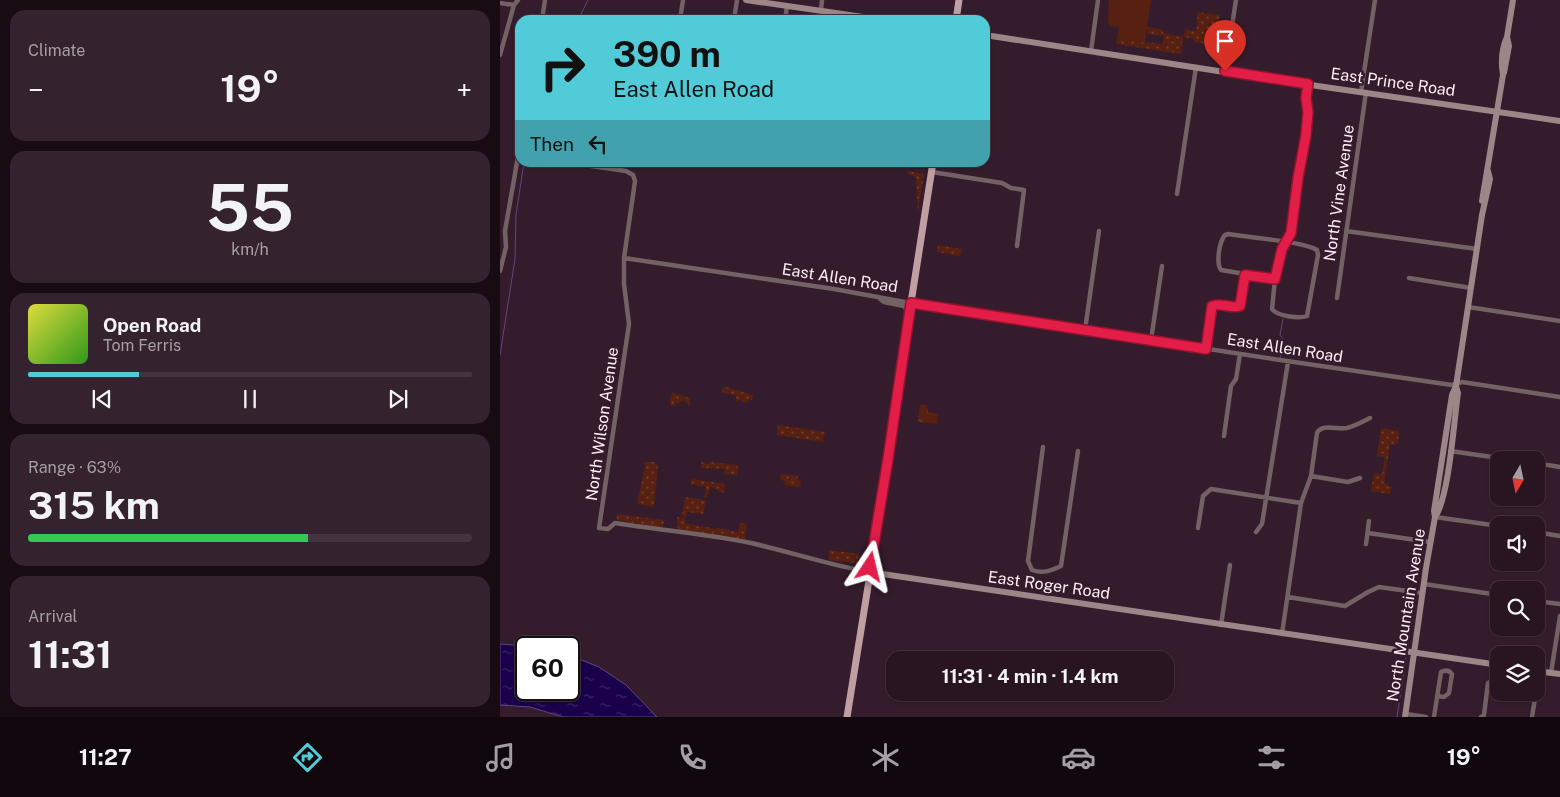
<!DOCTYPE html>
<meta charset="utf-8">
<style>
body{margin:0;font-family:"Public Sans",sans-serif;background:#34222e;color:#f1f3f6;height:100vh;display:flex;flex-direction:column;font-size:19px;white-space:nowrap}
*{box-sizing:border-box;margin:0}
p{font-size:16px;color:#a59fa5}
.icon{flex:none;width:28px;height:28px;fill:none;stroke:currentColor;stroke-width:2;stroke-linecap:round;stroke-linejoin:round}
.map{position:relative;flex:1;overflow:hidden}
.details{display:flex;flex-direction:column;gap:10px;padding:10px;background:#160c12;width:500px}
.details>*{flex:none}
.guide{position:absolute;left:15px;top:15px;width:475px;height:152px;border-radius:15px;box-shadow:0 1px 4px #0004,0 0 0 1px #44343f;background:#52cbd9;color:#111;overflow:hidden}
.needle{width:32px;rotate:189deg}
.buttons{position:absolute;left:990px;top:451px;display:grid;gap:10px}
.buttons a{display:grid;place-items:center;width:55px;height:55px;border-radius:10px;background:#281521;box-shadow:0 1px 4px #0004,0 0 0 1px #44343f;font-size:25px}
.speed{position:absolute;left:15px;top:636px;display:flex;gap:10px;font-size:25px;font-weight:700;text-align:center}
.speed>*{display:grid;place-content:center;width:65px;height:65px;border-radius:50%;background:#281521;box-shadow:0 1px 4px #0004,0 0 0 1px #44343f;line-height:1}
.speed .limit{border:2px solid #111;border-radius:8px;background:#fff;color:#111}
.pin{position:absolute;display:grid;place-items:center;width:42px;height:42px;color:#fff;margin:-51px -21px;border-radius:50% 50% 50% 0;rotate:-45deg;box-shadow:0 0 5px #0007}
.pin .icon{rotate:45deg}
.me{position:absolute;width:55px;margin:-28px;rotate:10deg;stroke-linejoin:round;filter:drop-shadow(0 0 4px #0008)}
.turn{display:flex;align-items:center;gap:18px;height:105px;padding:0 15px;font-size:22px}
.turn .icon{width:65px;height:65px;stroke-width:2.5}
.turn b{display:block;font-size:35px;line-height:42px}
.then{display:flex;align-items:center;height:48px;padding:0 15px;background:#0003;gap:10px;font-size:19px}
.big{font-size:38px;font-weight:700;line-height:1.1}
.details .card{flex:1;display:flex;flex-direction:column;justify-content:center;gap:8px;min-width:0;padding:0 18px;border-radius:15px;background:#34222e}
.details .dial{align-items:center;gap:0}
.dial b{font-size:65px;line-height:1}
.song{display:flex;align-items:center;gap:15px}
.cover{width:60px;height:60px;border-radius:8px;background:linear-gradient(135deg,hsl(60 70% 55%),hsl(110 70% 35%))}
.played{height:5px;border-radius:2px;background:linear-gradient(90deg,#52cbd9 25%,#44343f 25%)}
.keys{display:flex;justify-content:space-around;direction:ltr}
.heat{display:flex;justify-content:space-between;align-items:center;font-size:28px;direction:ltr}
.charge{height:8px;border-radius:4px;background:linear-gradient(90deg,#34c759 63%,#44343f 0)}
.trip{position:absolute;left:386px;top:651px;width:288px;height:50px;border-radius:15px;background:#281521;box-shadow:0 1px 4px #0004,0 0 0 1px #44343f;font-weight:700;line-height:50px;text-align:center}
.dock{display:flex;height:80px;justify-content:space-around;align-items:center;background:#10080d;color:#a59fa5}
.dock .icon{width:35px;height:35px}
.dock .current{color:#52cbd9}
.dock b{font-size:22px;color:#f1f3f6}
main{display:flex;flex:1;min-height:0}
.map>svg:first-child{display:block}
</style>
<main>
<section class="details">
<div class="card"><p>Climate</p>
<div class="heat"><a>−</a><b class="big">19°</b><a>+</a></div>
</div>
<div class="card dial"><b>55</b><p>km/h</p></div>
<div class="card">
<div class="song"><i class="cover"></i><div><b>Open Road</b><p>Tom Ferris</p></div></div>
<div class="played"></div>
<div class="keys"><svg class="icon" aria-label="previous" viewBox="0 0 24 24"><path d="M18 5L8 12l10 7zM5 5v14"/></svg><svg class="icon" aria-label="pause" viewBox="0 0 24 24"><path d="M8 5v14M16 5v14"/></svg><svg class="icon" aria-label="next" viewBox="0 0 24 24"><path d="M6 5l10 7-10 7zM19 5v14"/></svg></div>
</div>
<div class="card"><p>Range · 63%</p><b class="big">315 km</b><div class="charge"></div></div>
<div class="card"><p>Arrival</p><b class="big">11:31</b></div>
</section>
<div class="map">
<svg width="1060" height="717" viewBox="0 0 1060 717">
<defs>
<pattern id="grass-dots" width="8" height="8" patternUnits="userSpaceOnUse" patternTransform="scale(1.25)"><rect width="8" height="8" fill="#572010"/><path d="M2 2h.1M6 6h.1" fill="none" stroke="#704133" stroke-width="1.8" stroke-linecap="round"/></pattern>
<pattern id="park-crowns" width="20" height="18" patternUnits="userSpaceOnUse" patternTransform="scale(1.25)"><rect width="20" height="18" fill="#572010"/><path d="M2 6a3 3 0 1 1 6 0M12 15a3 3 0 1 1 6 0" fill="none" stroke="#704133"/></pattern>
<pattern id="water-ripples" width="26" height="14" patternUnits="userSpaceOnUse" patternTransform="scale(1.25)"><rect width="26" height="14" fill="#1a004b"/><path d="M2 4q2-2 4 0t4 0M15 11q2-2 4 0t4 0" fill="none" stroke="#3c2566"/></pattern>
</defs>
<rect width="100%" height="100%" fill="#351c2c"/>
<!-- grass -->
<path fill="url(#grass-dots)" d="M698,12L720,15L718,34L722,35L720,46L694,42V39L683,37L681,54L616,44L617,39L663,44L664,36L647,34L648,27L663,30V33L684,37L685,29L696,31Z
M407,171L424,174L418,212L416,177L408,174Z
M438,245L462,249L460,256L437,252Z
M223,386L253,395L252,400H249L247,403L243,402L242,400L236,401V396L222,392Z
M172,393L185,396L190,399V407L186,402L182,401L171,407L170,399Z
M278,425L325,432L323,442L277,435Z
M881,428L899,431L898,444L890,445L884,483L892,487L890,494L871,491L874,473L882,474L885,457L877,456Z
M144,462H154L158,465L154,507L137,504L145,467Z
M201,462L209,464L210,462L238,465L237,475L224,474L225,469L201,468Z
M281,474L298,476L297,480L301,481L300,487L284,485L285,481L280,480Z
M193,479L225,484L224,493L211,487L206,498H204L206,487L190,484Z
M185,497L206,500L203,514L187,512L186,517L182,516Z
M117,514L164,520L163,528L117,520Z
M177,517L185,518V523L216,529L218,528L238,532L240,523L247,524L245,540L178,530Z
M329,550L359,554L357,563L329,560Z"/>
<!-- park -->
<path fill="url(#park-crowns)" d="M420,405H427L428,412L438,414L437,424L418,422Z"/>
<!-- pitch -->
<path fill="#572010" d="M609,0H651L645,43L617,39L619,27L611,26L608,23Z"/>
<!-- water -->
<path fill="url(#water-ripples)" stroke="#5e477e" d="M0,644L38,647L26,648V690H69V655L99,667L126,685L157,717H63L30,707L0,705Z"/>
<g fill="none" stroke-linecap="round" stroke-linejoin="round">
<!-- stream -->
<path stroke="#5e477e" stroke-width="1" d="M78,20L88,0
M0,355L15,259L16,215L24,162
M780,358L784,340L780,335L783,319
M897,717L906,658"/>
<!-- street -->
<path stroke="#736264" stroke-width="4.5" d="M0,3L14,5
M321,10L322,0
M42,20L45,0
M141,20V18L152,20
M180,20L183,0
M234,20L237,0
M285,20L287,6
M591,51L598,0
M0,55L14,5L18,0
M725,71L736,0
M861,92L875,0
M63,162L126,171L133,175L135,181L124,258
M432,172L502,183L511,188L524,190L517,246
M677,194L696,67
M846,231L977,249
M0,271L6,247L5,231L20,145
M909,278L971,288
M775,279L721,270C716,263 719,242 725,235L729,234C749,238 803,241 817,250L818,255L807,316C799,319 777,316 772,309L775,279L781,249L791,233L798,179L806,135L808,112L806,98L808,84
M379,298L384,302L404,306L408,312
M837,298L866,92
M968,307L1060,321
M585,330L599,231
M651,340L662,266
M706,349L712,306C720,302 731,309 740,306L745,275
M724,436L731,386L736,379L740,354
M543,447L528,561L532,570C543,574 550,571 561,566L578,451
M950,451L1013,460
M1036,463L1060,467
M811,476L848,482L860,478
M935,517L999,526
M698,528L703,496L711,489L801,503
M756,532L762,524L788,362
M1036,532L1060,536
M868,533L930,542
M866,544L869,521
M369,572C329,565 291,552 251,543C208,534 159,530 115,523L108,529L99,528L129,324L124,284V258L334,289L421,305L780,360L952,385L962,382L1060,397
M924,584L999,595
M788,597L845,606L868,592L879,587L922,593
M1036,601L1060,604
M721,625L730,565
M782,634L801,503L811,476L817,433C822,423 838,430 847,428C855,426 862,422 870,418
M1051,673L1060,616
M906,714L926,717
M934,717L941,672C945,670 949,670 952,674L949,693L944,697L937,696
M981,717L984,715L988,683L994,680H999
M1032,717L1036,692"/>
<!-- secondary -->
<path stroke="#9e8588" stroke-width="6" d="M246,0L384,20
M485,35L776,80L1060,121
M1004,73L1009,46L1007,37
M982,201L1003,75C1001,63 1002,48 1007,37L1013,0
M935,517L934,511L952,395L956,386L982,215L990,179L988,171
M369,572L999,665
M1036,671L1060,674
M905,717L926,568L935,517C949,498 954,420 958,393L956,386"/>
<!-- primary -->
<path stroke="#c09fa3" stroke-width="7" d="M456,20L459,0
M347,717L389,456L411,303L433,162"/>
</g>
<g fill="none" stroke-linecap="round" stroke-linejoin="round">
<!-- route casing -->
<g stroke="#92132f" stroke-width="12">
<path id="route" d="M370,567L388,459L411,303L706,349L712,306C720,302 731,309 740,306L745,275L775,279L782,249L791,233L798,178L806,135L808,112L806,98L808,84L725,71"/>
</g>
<!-- route -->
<use href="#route" stroke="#e11d48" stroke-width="9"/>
</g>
<g text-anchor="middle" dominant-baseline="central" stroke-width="5" stroke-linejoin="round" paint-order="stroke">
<!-- street labels -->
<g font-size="16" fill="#feecf6" stroke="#351c2c">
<text transform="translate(893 82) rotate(8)">East Prince Road</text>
<text transform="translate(839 193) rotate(-82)">North Vine Avenue</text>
<text transform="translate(340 278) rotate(9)">East Allen Road</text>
<text transform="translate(785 348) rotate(9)">East Allen Road</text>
<text transform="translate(102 424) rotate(-82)">North Wilson Avenue</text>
<text transform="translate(549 585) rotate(8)">East Roger Road</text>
<text transform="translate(906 615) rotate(-81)">North Mountain Avenue</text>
</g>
</g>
</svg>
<div class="buttons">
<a><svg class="needle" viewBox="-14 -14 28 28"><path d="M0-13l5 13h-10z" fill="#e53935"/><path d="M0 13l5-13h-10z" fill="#a59fa5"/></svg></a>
<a><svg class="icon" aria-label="sound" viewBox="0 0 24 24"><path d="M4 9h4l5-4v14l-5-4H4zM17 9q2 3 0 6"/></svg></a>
<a><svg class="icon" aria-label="search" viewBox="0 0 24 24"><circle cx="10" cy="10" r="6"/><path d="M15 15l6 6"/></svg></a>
<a><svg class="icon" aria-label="layers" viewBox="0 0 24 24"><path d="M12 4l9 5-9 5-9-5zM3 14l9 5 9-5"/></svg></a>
</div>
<div class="speed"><div class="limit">60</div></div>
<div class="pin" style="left:725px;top:71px;background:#d93025"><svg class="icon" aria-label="arrive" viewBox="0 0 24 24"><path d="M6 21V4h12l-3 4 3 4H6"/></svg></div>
<svg class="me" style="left:370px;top:567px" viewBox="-20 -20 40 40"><path d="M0-17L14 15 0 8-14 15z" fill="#e11d48" stroke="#fff" stroke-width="4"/></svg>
<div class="trip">11:31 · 4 min · 1.4 km</div>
<div class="guide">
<div class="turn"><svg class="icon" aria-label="right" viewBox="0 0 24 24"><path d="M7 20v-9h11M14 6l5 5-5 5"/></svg><div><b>390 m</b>East Allen Road</div></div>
<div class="then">Then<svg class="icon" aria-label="left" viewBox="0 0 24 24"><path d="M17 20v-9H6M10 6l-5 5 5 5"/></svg></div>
</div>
</div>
</main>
<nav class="dock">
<b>11:27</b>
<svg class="icon current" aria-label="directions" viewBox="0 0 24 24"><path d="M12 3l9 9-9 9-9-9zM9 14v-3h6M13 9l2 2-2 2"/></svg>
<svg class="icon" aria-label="music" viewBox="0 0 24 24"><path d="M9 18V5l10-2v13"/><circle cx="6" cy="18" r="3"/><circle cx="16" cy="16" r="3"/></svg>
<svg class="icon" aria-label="phone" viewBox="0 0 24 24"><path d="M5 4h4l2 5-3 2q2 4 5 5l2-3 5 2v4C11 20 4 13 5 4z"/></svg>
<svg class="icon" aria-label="climate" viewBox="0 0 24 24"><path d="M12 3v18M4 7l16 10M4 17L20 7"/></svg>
<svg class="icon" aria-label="car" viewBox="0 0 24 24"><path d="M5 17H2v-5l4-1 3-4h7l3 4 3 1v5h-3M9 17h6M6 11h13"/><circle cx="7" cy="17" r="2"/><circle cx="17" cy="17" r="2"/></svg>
<svg class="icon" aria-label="filters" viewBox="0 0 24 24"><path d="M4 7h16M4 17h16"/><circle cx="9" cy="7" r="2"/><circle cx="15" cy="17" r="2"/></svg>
<b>19°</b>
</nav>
